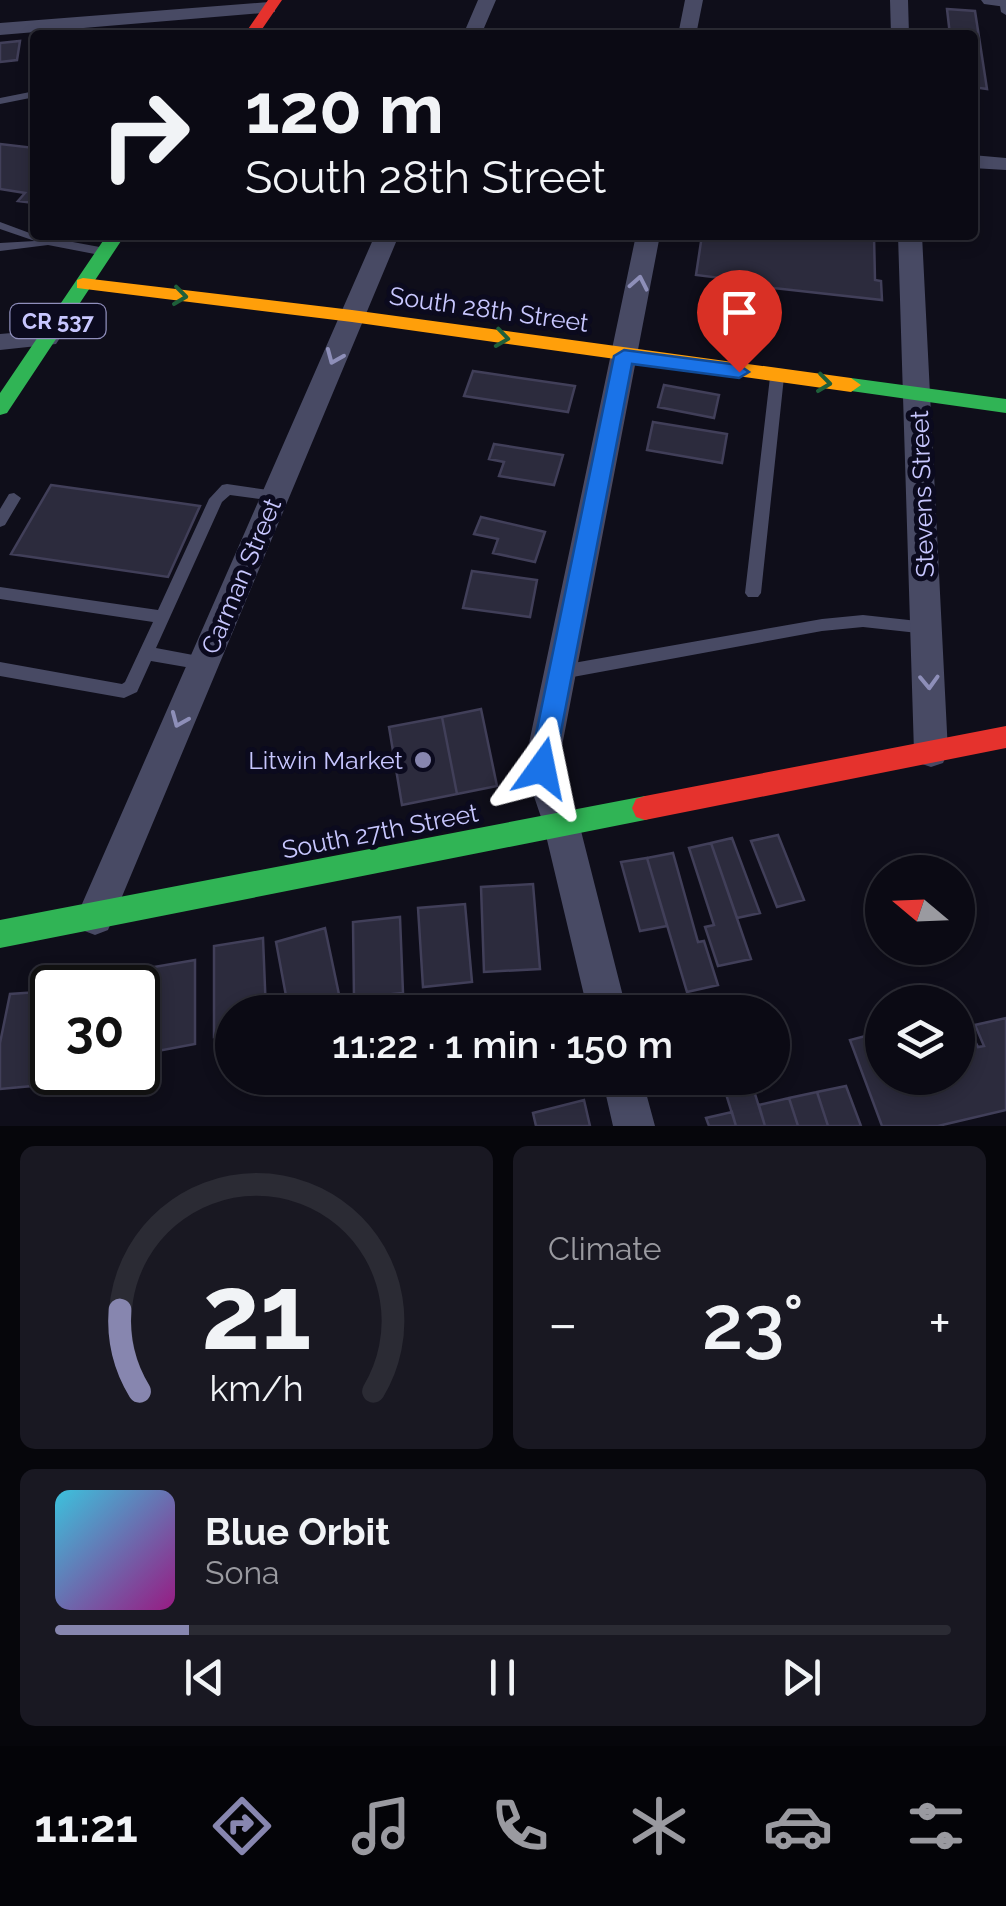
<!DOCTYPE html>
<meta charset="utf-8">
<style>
body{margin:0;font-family:Raleway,sans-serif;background:#191822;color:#f1f3f6;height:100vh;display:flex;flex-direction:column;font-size:38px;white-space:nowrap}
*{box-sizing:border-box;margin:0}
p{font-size:32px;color:#9a9aa0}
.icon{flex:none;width:55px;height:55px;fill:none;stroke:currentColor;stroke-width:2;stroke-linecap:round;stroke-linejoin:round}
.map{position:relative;height:1126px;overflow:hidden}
.sheet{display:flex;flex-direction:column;gap:20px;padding:20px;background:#06060b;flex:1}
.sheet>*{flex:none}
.top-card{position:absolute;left:30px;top:30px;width:948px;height:210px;border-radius:10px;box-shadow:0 5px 15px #0003,0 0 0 2px #2b2b34;background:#0b0a14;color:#f1f3f6;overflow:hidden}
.needle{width:65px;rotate:289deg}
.buttons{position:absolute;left:865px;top:855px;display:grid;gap:20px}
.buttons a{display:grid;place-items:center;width:110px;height:110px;border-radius:50%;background:#0b0a14;box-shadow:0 5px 15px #0003,0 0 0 2px #2b2b34;font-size:50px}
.speed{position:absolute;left:30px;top:965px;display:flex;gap:20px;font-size:50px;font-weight:700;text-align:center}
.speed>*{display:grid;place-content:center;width:130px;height:130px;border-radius:50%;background:#0b0a14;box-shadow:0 5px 15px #0003,0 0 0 2px #2b2b34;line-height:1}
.speed .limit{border:5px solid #111;border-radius:15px;background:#fff;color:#111}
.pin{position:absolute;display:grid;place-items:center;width:85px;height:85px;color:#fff;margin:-102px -42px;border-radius:50% 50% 50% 0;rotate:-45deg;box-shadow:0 0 10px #0007}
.pin .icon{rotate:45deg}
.me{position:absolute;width:110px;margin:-55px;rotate:12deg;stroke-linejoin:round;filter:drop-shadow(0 0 8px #0008)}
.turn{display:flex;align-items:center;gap:35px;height:210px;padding:0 50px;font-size:45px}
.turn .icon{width:130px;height:130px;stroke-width:2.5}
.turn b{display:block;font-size:70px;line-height:85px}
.big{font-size:75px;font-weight:600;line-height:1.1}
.sheet .widget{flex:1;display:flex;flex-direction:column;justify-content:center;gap:15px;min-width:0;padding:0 35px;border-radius:15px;background:#191822}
.sheet .dial{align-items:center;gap:0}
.dial svg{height:260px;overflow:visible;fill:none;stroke:#2b2b34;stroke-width:7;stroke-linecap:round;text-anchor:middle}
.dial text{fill:#f1f3f6;stroke:none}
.song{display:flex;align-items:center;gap:30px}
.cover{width:120px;height:120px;border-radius:15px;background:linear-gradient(135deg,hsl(190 70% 55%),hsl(310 70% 35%))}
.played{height:10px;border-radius:5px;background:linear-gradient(90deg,#8786af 15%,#2b2b34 15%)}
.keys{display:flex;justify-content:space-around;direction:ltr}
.heat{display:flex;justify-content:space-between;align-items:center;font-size:55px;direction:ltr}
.sheet .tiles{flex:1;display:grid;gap:20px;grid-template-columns:1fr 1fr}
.widget:last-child{grid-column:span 2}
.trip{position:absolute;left:215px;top:995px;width:575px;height:100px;border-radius:50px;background:#0b0a14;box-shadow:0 5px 15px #0003,0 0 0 2px #2b2b34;font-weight:600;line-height:100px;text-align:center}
.tabs{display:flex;height:160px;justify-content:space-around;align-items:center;background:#040408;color:#9a9aa0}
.tabs .icon{width:70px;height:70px}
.tabs .selected{color:#8786af}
.tabs b{font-size:45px;color:#f1f3f6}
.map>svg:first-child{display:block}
</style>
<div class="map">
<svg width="1006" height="1126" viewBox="0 0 1006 1126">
<rect width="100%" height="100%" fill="#0f0e1a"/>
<!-- building -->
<path fill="#2c2b3d" stroke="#413f59" stroke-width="2.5" d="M947,9L975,11L987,89L972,87V35H950Z
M20,41L17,60L0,62V43Z
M0,144L35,148V203L18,201L25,193L0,189Z
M702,235H874L875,280L881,281L882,300L729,283V279L696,275Z
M473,371L575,386L568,412L464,396Z
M664,385L719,395L714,418L658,407Z
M653,422L727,434L722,463L647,450Z
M494,444L563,455L554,485L499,476L504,462L489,459Z
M51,485L179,503L200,506L168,577L11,554Z
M481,517L545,532L535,562L493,553L498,539L474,534Z
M472,571L537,580L530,617L463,608Z
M481,709L497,786L457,794L442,717Z
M442,717L457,794L402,805L389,727Z
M778,835L804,900L777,907L751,841Z
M732,838L760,913L737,918L711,843Z
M711,843L751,959L718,966L705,927L714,925L689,848Z
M673,853L698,942L704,941L718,985L687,992L647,858Z
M647,858L667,926L640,931L621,862Z
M533,884L540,969L484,972L481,887Z
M465,904L472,982L423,987L418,908Z
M400,917L403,993L354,998L353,922Z
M325,928L341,1004L315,1012H289L276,942Z
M263,938L266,1012H232V1034L214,1037V946Z
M195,960V1044L152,1052V1056L145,1057L148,968Z
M116,976L117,988H78Z
M52,991V1030L43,1085L0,1089V1043L10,994Z
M1006,1018V1110L938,1126H882L850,1040L869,1035L882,1078H958V1030L968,1027L978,1047L984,1046L975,1025Z
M721,1078H750L765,1126H736Z
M846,1086L861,1126H828L817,1092Z
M817,1092L828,1126H798L789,1098Z
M789,1098L798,1126H765L759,1105Z
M584,1100L590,1126H536L533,1113Z
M732,1112L736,1126H709L706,1118Z"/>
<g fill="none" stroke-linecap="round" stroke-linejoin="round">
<!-- lane -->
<path fill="#484a64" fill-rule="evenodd" d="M999,0H1006V15L1001,12Z
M35,91V97L0,104V98Z
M0,222L35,235L105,248L111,252L105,256L48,245L0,251V243L35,241L0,229Z
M777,373L784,377L761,593L758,597H748L745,593L770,377Z
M227,484L275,491L282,496L275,501L230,495L222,502L156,648L209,658L211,663L209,668L203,670L151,661L137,692L124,698L0,676V662L122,684L125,682L153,622L0,599V587L158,610L209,499L222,485Z
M14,493L21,498L5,525L0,527V509L9,494Z
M863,615L927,622L933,623L935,628L933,633L927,634L863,627L822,631L562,679L556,677L554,672L556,667L562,665L822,619Z"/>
<!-- street -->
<path fill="#484a64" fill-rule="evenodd" d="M478,0H496L481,35H463Z
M685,0H703L696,35H678Z
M890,0H908L909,35H891Z
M981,0H1006V7L984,4Z
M269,2L275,4V12L0,35V23Z
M972,155L1006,158V170L972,168Z
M375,235H399L108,930L95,935L82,930L76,917L82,904Z
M636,235H660L558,767L579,823L627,1012H588L543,823L524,767Z
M898,235H922L948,752L943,763L931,767L919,763L914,752Z
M47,330L56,332L60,338L56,344L0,350V334Z
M602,1078H642L655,1126H613Z"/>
<!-- fast -->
<path fill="#30b455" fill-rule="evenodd" d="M107,235H125L7,413L0,415V393Z
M851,378L1006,399V413L844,390L841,385L844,380Z
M645,796L654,799L658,808L654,817L645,820L0,948V920Z"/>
<!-- slow -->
<path fill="#ff9f0a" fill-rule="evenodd" d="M83,278L352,310L851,378L861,385L851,392L352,322L77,288V280Z"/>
<!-- jam -->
<path fill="#e5322d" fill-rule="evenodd" d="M268,0H282L258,35H244Z
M1006,726V748L645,820L636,817L632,808L636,799L645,796Z"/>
</g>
<!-- one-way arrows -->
<defs><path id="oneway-chevron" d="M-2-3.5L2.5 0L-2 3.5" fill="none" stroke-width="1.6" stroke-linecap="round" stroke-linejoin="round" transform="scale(2.5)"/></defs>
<g stroke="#8e8fb9">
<use href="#oneway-chevron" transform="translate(639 283) rotate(-79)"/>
<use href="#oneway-chevron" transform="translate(334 357) rotate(113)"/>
<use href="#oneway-chevron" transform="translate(929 682) rotate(88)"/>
<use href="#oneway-chevron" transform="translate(179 720) rotate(113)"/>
</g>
<g stroke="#1e5f3a">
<use href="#oneway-chevron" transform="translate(180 296) rotate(7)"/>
<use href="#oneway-chevron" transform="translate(502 338) rotate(8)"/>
<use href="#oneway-chevron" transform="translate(824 383) rotate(7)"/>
</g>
<!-- route -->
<path fill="#1a73e8" stroke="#114b97" stroke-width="2.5" d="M624,350L739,365L749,372L739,378L632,364L554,768L551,776L542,779L532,776L529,768L614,356Z"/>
<!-- markers -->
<circle fill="#8786af" stroke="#0b0a1e" stroke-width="4" cx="423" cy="760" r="10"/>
<g text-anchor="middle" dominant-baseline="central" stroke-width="10" stroke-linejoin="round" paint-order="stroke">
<!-- shield labels -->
<rect fill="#0b0a1e" stroke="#8f8ebc" stroke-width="2.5" x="10.5" y="304" width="95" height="34" rx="8"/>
<g font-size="22" font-weight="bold" fill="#c8c7ff">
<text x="58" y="321">CR 537</text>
</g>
<!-- street labels -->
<g font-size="25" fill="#c8c7ff" stroke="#0b0a1e">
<text transform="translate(489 309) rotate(8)">South 28th Street</text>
<text transform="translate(922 494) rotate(-92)">Stevens Street</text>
<text transform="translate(241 576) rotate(-67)">Carman Street</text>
<text transform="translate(380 831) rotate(-11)">South 27th Street</text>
</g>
<!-- poi labels -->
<g font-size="25" fill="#c8c7ff" stroke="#0b0a1e" text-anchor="end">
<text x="403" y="760">Litwin Market</text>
</g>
</g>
</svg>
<div class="buttons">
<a><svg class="needle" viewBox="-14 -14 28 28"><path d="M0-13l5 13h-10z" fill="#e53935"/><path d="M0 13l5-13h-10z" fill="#9a9aa0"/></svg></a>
<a><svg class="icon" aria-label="layers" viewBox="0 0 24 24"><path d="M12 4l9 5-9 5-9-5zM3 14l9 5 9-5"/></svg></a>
</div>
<div class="speed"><div class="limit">30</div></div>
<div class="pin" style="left:739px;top:372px;background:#d93025"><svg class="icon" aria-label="arrive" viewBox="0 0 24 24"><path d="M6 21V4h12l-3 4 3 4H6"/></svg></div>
<svg class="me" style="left:542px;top:768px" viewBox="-20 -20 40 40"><path d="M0-17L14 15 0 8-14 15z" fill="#1a73e8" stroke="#fff" stroke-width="4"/></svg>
<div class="trip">11:22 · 1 min · 150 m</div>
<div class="top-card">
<div class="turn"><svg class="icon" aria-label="right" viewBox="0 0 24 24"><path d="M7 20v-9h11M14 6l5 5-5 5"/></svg><div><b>120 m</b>South 28th Street</div></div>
</div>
</div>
<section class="sheet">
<div class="tiles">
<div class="widget dial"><svg viewBox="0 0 100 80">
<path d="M14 69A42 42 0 1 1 86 69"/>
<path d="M14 69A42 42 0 0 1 8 44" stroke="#8786af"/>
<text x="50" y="56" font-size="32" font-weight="700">21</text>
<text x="50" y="72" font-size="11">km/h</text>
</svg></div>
<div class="widget"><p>Climate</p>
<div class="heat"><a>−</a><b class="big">23°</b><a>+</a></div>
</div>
<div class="widget">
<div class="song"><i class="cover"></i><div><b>Blue Orbit</b><p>Sona</p></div></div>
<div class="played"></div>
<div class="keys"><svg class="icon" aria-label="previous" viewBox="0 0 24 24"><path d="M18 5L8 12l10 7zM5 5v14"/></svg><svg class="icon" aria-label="pause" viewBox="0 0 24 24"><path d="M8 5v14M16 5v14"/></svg><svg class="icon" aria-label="next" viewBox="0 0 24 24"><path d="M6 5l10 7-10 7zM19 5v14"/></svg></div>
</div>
</div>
</section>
<nav class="tabs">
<b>11:21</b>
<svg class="icon selected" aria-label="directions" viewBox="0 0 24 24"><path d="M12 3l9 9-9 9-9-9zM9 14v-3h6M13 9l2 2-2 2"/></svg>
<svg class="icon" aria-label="music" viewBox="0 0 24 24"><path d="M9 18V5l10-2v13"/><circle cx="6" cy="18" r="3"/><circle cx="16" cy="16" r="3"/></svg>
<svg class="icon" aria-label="phone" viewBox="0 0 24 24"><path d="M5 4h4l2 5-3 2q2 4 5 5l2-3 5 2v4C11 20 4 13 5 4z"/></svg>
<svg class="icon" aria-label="climate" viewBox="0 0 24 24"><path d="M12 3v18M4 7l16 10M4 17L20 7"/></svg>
<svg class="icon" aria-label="car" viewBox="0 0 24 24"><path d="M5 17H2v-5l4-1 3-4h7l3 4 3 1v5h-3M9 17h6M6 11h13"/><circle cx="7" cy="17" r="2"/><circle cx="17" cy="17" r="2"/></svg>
<svg class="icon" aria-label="filters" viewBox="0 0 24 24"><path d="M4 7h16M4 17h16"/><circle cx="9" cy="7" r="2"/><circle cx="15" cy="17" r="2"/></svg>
</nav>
